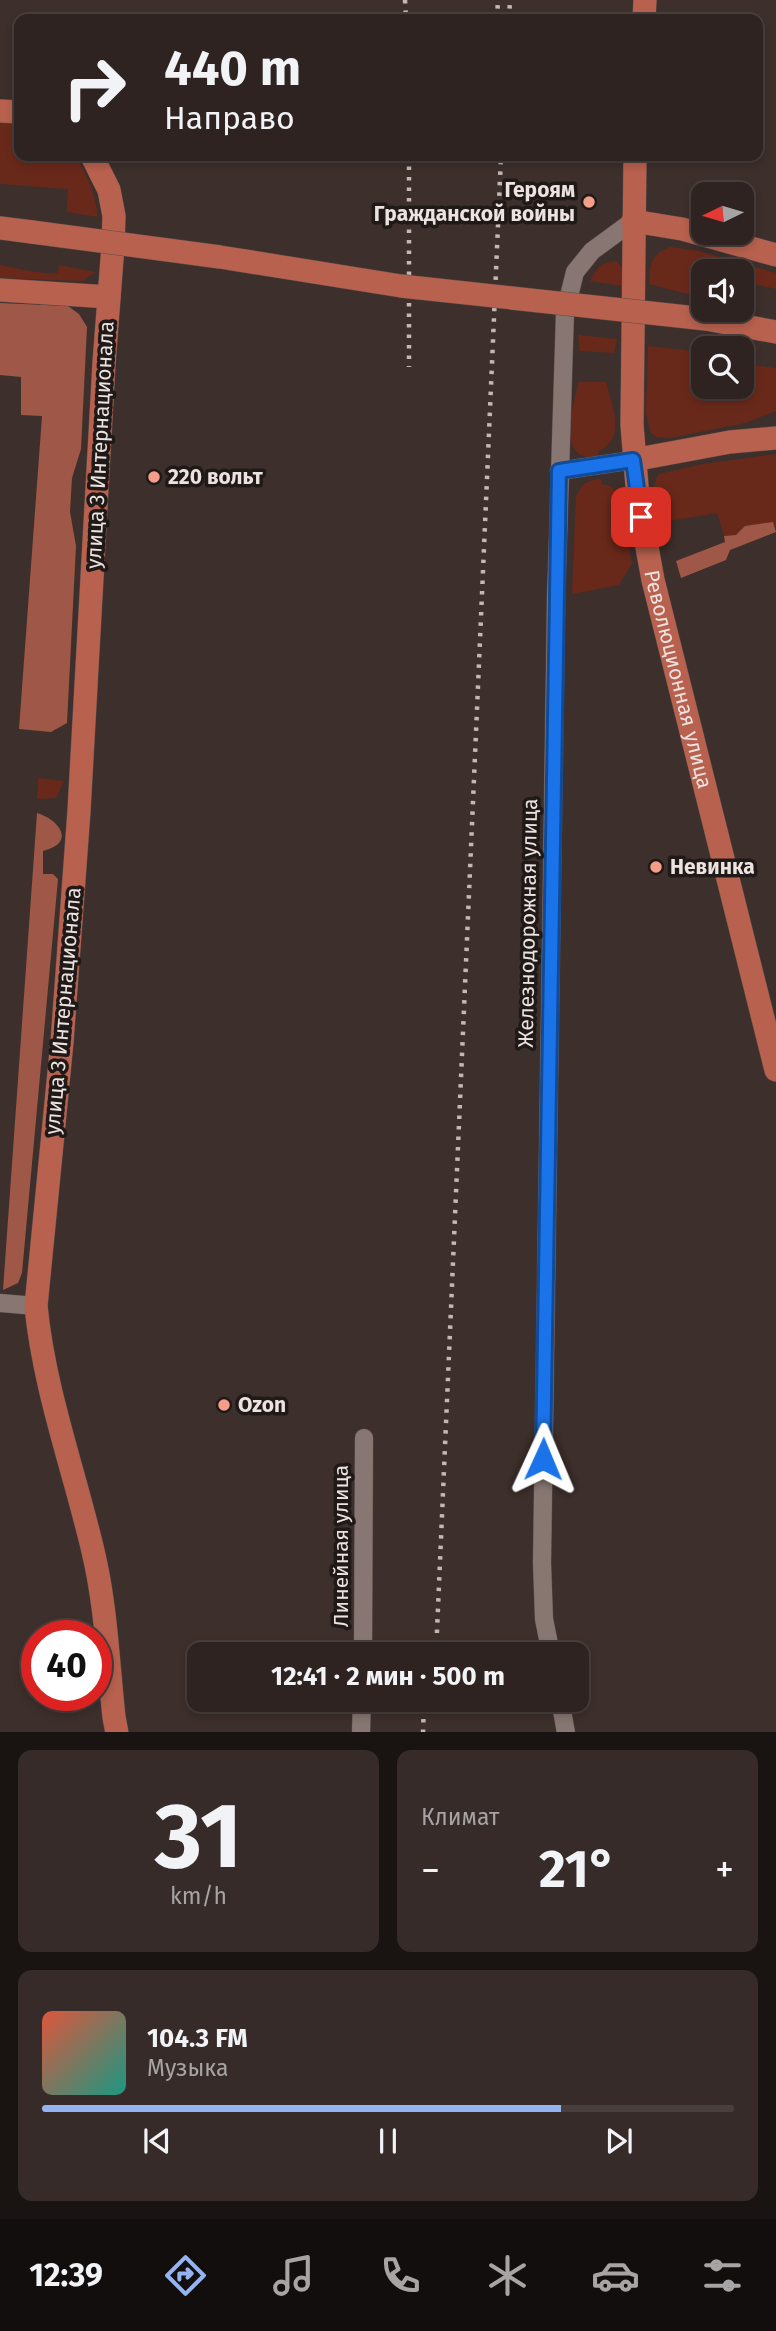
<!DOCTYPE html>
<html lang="ru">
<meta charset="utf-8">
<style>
body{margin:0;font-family:"Fira Sans",sans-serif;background:#362b29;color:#f1f3f6;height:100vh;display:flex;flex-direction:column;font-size:26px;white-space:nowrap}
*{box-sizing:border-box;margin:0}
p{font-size:23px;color:#a7a4a5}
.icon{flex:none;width:38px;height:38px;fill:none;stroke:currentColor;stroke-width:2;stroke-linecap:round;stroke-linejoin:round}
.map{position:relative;height:1732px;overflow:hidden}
.details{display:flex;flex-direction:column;gap:18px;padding:18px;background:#191312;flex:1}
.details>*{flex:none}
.hud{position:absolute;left:14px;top:14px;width:749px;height:147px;border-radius:14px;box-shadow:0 4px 10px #0003,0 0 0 2px #49403e;background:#2e2320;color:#f1f3f6;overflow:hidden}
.needle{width:46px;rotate:265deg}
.buttons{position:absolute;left:691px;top:182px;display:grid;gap:14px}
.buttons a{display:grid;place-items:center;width:63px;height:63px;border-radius:14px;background:#2e2320;box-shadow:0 4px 10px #0003,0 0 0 2px #49403e;font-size:35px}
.speed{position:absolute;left:21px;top:1620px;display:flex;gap:14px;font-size:35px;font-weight:700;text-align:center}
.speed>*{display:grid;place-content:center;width:91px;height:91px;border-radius:50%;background:#2e2320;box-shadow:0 4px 10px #0003,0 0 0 2px #49403e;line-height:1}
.speed .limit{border:10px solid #d22;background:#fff;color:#111}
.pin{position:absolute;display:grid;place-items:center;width:60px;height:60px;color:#fff;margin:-30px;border-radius:14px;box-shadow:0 4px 10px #0006}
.me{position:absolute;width:77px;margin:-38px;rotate:1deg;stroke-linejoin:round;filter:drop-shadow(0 0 5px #0008)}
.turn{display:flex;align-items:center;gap:24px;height:147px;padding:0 35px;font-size:32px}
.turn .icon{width:91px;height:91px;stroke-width:2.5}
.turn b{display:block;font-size:49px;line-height:60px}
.big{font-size:52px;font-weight:700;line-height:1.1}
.details .widget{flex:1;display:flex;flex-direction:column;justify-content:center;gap:10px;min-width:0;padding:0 24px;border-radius:14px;background:#362b29}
.details .dial{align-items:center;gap:0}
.dial b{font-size:91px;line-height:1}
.song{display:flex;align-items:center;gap:21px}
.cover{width:84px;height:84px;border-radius:10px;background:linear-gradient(135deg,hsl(10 70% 55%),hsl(170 70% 35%))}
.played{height:7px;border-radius:4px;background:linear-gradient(90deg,#95b2f1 75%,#49403e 75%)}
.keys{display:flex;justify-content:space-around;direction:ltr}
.heat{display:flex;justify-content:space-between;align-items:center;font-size:38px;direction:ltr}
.details .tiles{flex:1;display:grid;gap:18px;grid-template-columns:1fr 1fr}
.widget:last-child{grid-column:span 2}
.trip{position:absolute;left:187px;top:1642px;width:402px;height:70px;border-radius:14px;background:#2e2320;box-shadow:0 4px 10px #0003,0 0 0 2px #49403e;font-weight:700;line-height:70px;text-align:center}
.menu{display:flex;height:112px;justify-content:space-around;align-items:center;background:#120e0d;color:#a7a4a5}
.menu .icon{width:49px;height:49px}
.menu .selected{color:#95b2f1}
.menu b{font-size:32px;color:#f1f3f6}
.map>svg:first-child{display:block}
</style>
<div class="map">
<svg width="776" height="1733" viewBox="0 0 776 1733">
<rect width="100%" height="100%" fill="#3d2f2b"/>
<!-- green -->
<path fill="#69291a" d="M0,121L19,123V156H75C88,176 95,193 98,217L67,212L68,189L0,184Z
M670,247L699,251L776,273V289L742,281V271H704L699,297L649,284C650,265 650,254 670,247Z
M615,261C625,267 623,276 623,286L590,281C596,270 601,262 615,261Z
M0,265C20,269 38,274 58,273L59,265L95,272L83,281L0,278Z
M578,335L617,339L614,353L580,351Z
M648,346L692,351V358L703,359L704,387H742V364L776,368V411L745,423L670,438L657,437L651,433L646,414Z
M579,382H606C612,407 627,438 598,452V458C555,461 572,407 579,382Z
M776,454V528L772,522L736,535L724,536L717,513L669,521L672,540L662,546C658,523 646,494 659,474L703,464Z
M601,479L602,484C612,486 616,489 620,499L632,564L619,585L572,594L576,496C582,484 588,479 601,479Z
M38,778L64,781L56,798L37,799Z"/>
<!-- forest -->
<path fill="#9f5747" d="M0,303L68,306L79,314L87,327L81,449L72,478L70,512L76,546L67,723L51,732L19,729L42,416L21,415V377L0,375Z
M773,522L776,532L730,550L726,560L681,578L676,561L725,542L724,536L736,535L745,526Z
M37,813C60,820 76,843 43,851V874H53L58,879L22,1273L18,1283L3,1290Z"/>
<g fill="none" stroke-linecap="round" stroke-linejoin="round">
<!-- minor casing -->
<g stroke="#584c48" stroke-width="19">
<path id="minor" d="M559,471L633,460
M0,1303L36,1306
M363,1654L364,1438
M551,1654L544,1619L542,1563L556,602L565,312L575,272L592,251L633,221
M560,1699L566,1733
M361,1733L362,1699"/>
</g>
<!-- major casing -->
<g stroke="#584c48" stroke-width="24">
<g id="major">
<path d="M644,19L645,0"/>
<path d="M0,111L19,112"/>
<path d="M92,156L109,190L114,216L113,246L104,363L79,811L62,1042L36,1306C44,1389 74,1470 93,1551C106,1605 108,1662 114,1717L117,1733"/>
<path id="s1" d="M635,156L632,425L638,498L653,580L776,1070"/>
<path d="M633,221L682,229L776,255"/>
<path d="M0,228L32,232"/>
<path d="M0,290L109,297"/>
<path d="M706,319L776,332"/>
<path d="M633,460L730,442L776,438"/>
</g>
</g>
<!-- minor -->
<use href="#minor" stroke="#877672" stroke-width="18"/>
<!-- major -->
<use href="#major" stroke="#b8614e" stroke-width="23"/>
<!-- rail -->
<path stroke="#c3b8b6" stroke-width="4.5" stroke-dasharray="3.5 7" stroke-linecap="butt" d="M405,0L406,19
M497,19L498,0
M509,19L510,0
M409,156V367
M436,1654L501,156
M423,1733L424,1699"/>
<!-- major-bridge casing -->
<g stroke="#584c48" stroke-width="24" stroke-linecap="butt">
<path id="major-bridge" d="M32,232L220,257L401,286L706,319"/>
</g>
<!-- major-bridge -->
<use href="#major-bridge" stroke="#b8614e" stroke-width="23"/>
</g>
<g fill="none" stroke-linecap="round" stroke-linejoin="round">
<!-- route casing -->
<g stroke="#114b97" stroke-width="18">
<path id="route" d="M543,1459L559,471L633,460L641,517"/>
</g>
<!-- route -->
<use href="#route" stroke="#1a73e8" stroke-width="12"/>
</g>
<!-- markers -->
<g fill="#f49e89" stroke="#1f1917" stroke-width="2.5">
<circle cx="589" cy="202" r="7"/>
<circle cx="154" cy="477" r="7"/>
<circle cx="656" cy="867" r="7"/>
<circle cx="224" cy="1405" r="7"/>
</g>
<g text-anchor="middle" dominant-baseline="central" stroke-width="7" stroke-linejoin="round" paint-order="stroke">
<!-- poi labels -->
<g font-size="21" font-weight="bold" fill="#ece2e0" stroke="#1f1917" text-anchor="start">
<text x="575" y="190" text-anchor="end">Героям<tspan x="575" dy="24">Гражданской войны</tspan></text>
<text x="168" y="477">220 вольт</text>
<text x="670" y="867">Невинка</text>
<text x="238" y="1405">Ozon</text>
</g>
<!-- street labels -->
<g font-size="21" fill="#ece2e0" stroke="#1f1917">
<text transform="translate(100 445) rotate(-87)">улица 3 Интернационала</text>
<text stroke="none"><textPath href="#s1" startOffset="528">Революционная улица</textPath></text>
<text transform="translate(528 923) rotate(-89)">Железнодорожная улица</text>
<text transform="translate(63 1011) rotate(-85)">улица 3 Интернационала</text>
<text transform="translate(341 1546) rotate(-90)">Линейная улица</text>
</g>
</g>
</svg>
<div class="buttons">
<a><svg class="needle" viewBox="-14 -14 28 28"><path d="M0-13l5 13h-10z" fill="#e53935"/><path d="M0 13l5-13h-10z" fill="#a7a4a5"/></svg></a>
<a><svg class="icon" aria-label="sound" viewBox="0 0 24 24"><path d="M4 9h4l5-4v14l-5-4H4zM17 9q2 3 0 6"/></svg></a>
<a><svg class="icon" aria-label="search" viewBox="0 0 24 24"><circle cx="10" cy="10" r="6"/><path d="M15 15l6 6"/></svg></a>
</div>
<div class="speed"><div class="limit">40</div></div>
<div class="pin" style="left:641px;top:517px;background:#d93025"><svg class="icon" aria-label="arrive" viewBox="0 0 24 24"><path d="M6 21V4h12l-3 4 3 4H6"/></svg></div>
<svg class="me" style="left:543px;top:1459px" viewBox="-20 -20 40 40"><path d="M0-17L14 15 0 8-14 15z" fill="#1a73e8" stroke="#fff" stroke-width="4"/></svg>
<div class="trip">12:41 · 2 мин · 500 m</div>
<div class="hud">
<div class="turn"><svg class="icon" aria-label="right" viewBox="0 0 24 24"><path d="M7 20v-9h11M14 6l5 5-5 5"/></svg><div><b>440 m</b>Направо</div></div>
</div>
</div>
<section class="details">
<div class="tiles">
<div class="widget dial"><b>31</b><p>km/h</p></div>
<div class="widget"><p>Климат</p>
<div class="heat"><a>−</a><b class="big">21°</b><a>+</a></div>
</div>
<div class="widget">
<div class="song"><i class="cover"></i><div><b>104.3 FM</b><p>Музыка</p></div></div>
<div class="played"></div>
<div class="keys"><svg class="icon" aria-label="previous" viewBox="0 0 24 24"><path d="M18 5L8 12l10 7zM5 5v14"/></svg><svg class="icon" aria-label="pause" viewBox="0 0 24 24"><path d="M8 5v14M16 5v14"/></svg><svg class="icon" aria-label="next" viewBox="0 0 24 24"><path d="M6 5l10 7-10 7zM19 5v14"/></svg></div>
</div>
</div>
</section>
<nav class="menu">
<b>12:39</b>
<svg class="icon selected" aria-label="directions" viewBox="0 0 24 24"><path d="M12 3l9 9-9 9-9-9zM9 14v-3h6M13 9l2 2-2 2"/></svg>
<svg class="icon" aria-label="music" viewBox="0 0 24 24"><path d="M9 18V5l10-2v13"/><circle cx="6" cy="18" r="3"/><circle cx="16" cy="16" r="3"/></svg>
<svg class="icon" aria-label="phone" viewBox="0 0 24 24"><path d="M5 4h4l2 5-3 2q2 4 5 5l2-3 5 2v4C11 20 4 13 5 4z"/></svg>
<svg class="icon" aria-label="climate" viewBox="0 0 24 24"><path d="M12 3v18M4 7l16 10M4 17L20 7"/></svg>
<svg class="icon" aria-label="car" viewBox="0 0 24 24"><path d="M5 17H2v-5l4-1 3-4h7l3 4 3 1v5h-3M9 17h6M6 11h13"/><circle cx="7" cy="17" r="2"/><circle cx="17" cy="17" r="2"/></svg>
<svg class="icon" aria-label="filters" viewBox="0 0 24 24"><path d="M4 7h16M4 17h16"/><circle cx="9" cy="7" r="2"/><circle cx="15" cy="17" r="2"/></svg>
</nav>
